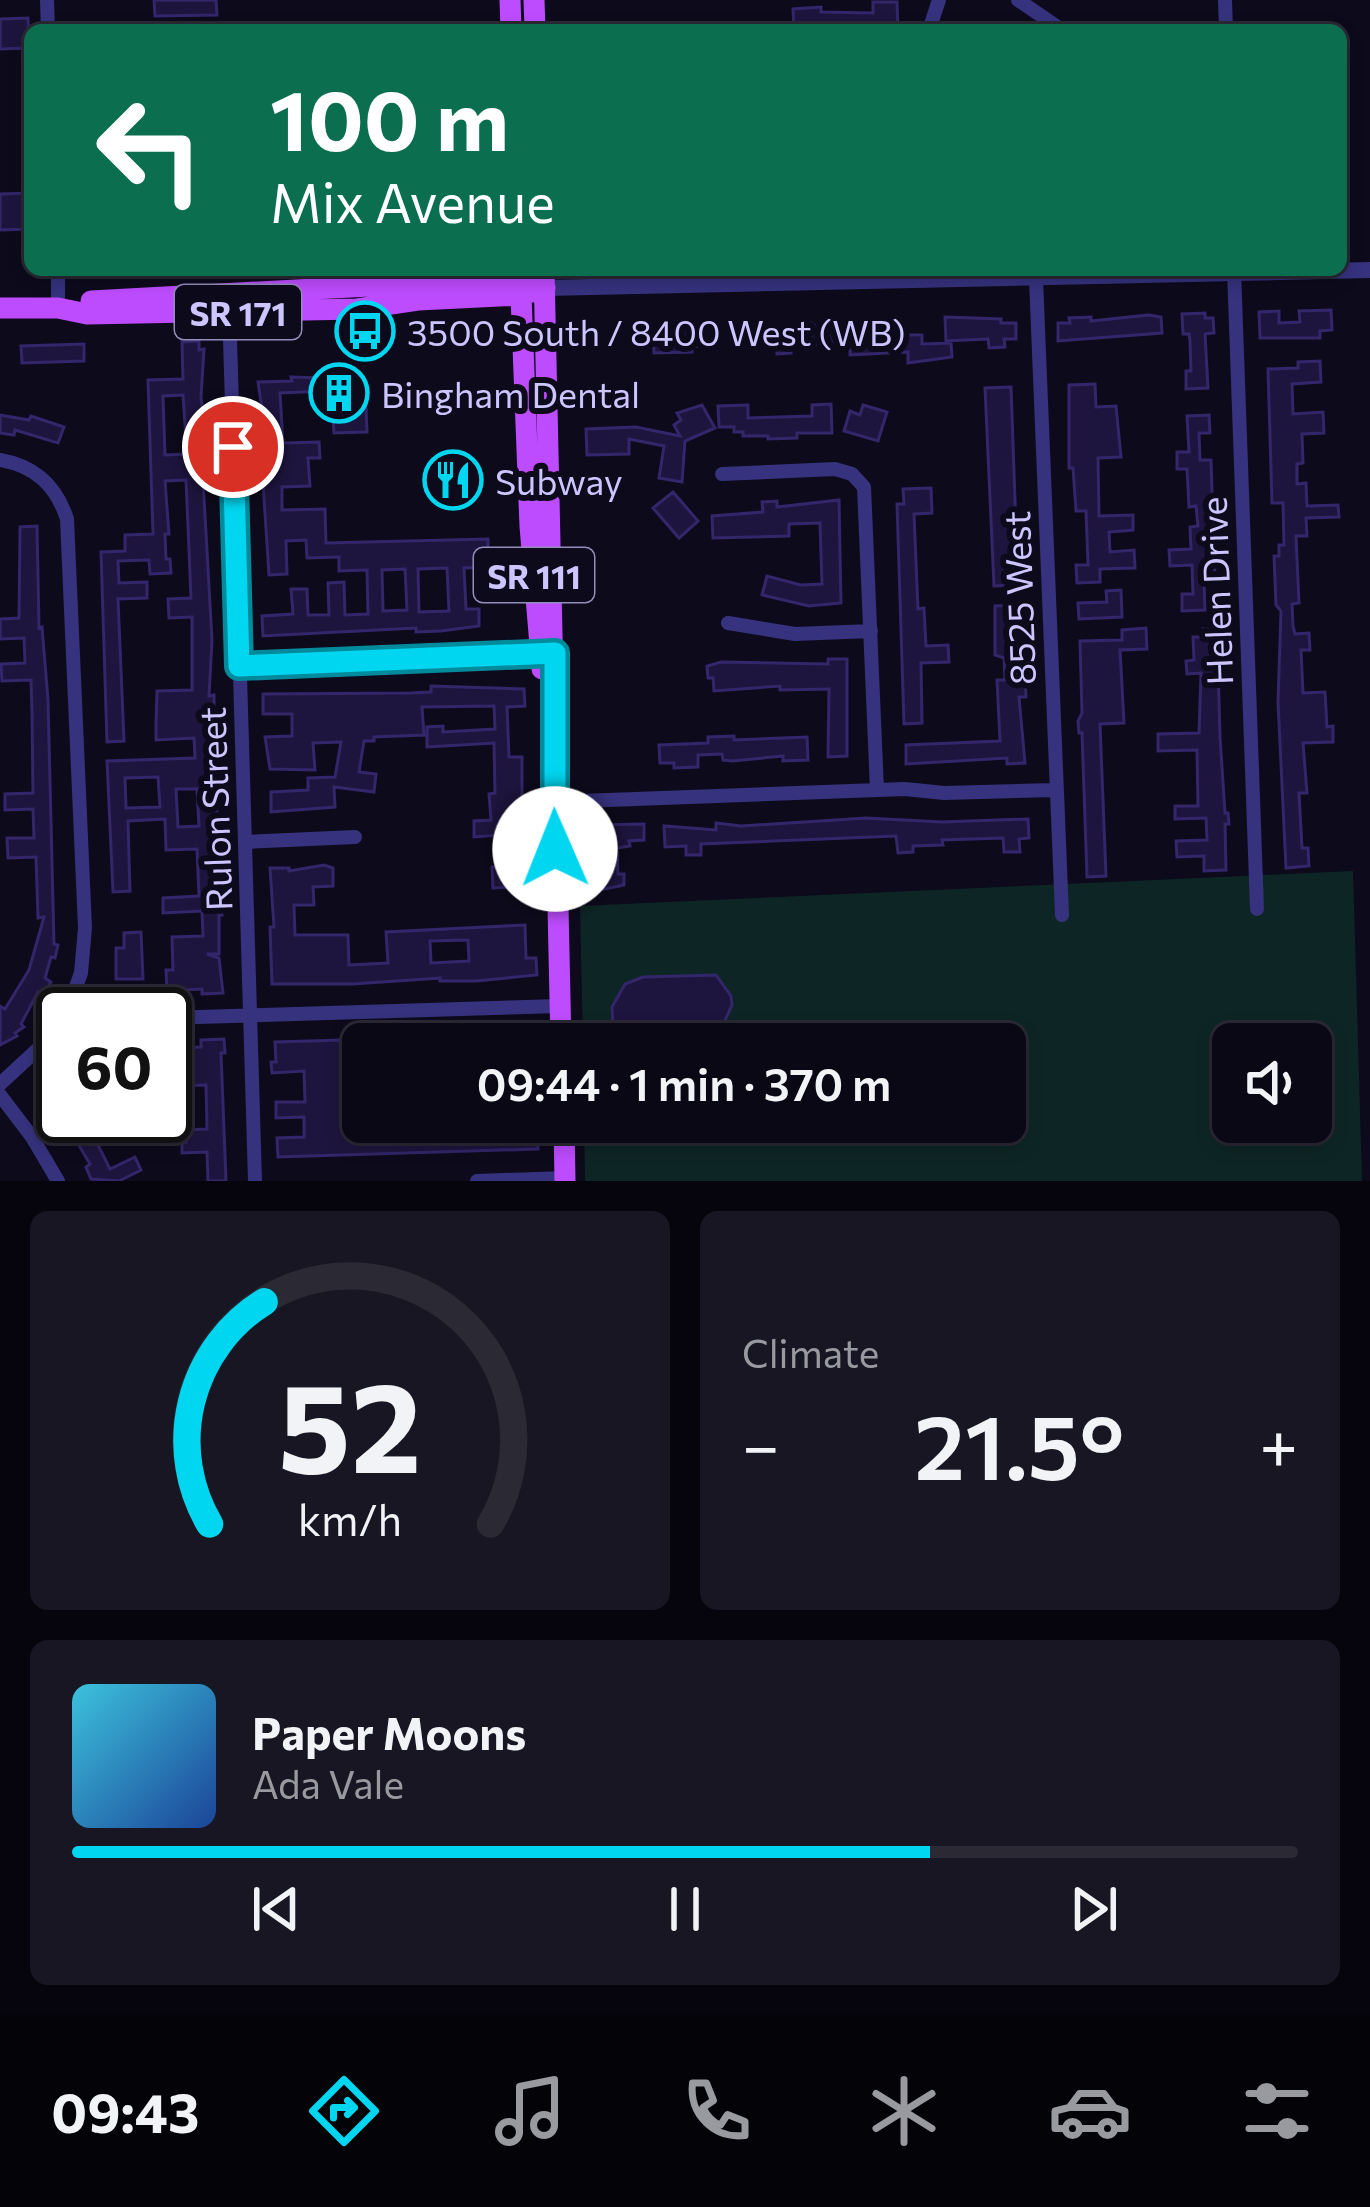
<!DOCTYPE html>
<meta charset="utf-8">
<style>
body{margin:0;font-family:Commissioner,sans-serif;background:#181622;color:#f1f3f6;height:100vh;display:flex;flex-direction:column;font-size:45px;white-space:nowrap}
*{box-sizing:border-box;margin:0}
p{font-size:39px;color:#999aa0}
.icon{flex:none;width:66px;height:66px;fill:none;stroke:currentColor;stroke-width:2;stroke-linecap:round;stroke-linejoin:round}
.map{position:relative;height:1181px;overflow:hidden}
.details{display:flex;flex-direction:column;gap:30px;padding:30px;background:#06040c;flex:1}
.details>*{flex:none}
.guide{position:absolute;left:24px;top:24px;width:1323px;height:252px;border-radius:18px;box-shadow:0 6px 18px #0003,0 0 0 3px #2a2934;background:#0b6e4f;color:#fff;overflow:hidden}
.controls{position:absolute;left:1212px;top:1023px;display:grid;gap:24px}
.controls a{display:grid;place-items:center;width:120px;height:120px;border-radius:18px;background:#0a0815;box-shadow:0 6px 18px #0003,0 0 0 3px #2a2934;font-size:60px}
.speed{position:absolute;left:36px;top:987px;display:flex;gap:24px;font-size:60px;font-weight:700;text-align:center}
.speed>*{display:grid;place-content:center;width:156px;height:156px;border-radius:50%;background:#0a0815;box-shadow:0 6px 18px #0003,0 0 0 3px #2a2934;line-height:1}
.speed .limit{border:6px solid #111;border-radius:18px;background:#fff;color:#111}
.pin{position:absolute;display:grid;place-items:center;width:102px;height:102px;color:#fff;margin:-51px;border:6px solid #fff;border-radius:50%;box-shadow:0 3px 12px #0007}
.me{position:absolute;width:132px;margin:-66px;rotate:359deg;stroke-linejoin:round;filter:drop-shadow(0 0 9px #0008)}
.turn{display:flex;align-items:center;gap:42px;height:252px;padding:0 48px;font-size:54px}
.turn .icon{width:156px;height:156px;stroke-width:2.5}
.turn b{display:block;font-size:84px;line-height:102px}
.big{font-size:90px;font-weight:600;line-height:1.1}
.details .tile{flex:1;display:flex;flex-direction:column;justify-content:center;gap:18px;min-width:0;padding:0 42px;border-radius:18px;background:#181622}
.details .dial{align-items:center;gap:0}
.dial svg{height:312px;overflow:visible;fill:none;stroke:#2a2934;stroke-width:7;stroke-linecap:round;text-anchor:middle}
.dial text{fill:#f1f3f6;stroke:none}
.song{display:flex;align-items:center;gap:36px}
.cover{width:144px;height:144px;border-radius:18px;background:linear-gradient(135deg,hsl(190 70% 55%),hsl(220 70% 35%))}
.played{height:12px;border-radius:6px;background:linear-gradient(90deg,#00d6f0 70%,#2a2934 70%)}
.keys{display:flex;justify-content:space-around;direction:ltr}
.heat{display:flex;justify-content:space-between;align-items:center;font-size:66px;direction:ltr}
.details .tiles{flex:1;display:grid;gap:30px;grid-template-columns:1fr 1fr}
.tile:last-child{grid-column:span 2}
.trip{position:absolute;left:342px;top:1023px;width:684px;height:120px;border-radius:18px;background:#0a0815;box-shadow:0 6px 18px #0003,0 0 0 3px #2a2934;font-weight:600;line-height:120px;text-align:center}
.menu{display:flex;height:192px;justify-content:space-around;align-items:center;background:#040308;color:#999aa0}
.menu .icon{width:84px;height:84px}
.menu .active{color:#00d6f0}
.menu b{font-size:54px;color:#f1f3f6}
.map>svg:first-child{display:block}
</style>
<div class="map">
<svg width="1370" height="1181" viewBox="0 0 1370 1181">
<rect width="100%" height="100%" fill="#0d0a1c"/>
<!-- green -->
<path fill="#0d2625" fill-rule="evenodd" d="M1353,871L1362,1181H585L584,1122H1005V1044H583L580,906ZM1233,1044H1311V1122H1233Z"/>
<!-- building -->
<path fill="#1e153e" stroke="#34266b" stroke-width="3" fill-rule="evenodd" d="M154,0H216L217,15L155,16Z
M873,2H897L898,30H794L793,9L821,7V12L873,13Z
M28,18L29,48L0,49V19Z
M30,193V229L0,230V194Z
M1331,310L1332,330L1320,331V338H1260L1259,312L1279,311V323L1300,322L1299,311Z
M1205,313V318H1213L1214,333L1205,334L1208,388L1186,389V371H1191L1190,341L1189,334H1183L1182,314Z
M1148,315L1161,317L1162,333L1058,341V323H1070L1069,318L1091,317V321Z
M945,317L1001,319V323H1016V339H1004L1005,347L989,348L988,339L946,341Z
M811,323L820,329L878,323V327L897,326V335H922V344L951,343L952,357L908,363V352L850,355V345L832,344L791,345V353L777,354L776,330Z
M699,326L700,346L692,347V352L654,353L653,330Z
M199,341V350L204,349L201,398L206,433L201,444L212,640L209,696L214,695V709H211L215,743L213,798H217L216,866L222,915H219V954H207L219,958L223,993L202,994V989L167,991L166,970H173L172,937L203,936L202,911L163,913V898L199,896L197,849L166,850L165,819L128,821L130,891L113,892L107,761L195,758L194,738L156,740V725L157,691L192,690V617L169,618L168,599L191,598L186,480L165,481L169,534H165L166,559H170L171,573L150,574L149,560L118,561L119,583L147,582V598L118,599L124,741L107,742L101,552L125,551V535L153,534L148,380L183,379L182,342ZM183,395L187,454L165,455L163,396ZM158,777L160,807L126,808L125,778ZM176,789H197L199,826L178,827Z
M84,344V361L22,363L21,346Z
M1320,361L1321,382L1292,384L1293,414L1323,412L1324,433L1302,434L1303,463L1297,464V484L1306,483L1307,506L1338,505L1339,517L1306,518L1307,536H1296L1299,603L1292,604L1293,626L1295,634L1309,633L1310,650H1301L1303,693L1325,692L1327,727L1333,726V742L1303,743L1307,793H1299L1302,848H1308L1309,866L1286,868L1278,702L1281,611L1276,605L1274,556H1279V545H1284L1283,503H1272L1268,369L1298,368V362Z
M291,377L350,379L351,407H366L367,432L334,433L333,417H328L327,391L280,393L283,443L319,442L320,458H308L310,486L282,487V510L325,509L326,543L488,539V567L464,568L466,609H479V626L441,631L416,632V628L263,636L262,616L293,614L291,589H307L308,615H329L328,583L344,582L345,615L368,614L367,570L339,571V557L307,558L306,540L286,541L287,574L269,575L263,483L265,429L258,382L292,381ZM447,568L449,611L419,612L418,569ZM405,569L407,610L383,611L382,570Z
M1095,384L1096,407L1116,406L1121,457L1098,458L1099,516L1133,515V530L1109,532L1110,552L1134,550L1135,568L1100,569V582L1077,583L1076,565H1088L1086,511H1076L1073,468H1069V385Z
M1011,387L1018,585L994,586L985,388Z
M831,404L832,433H797V438L768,439V436H743V432H734V427H719L718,406L748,405V418L812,416V405Z
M702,405L715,428L685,441L682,482L659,478L664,446L629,439V454L587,455L586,429L636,427L680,436L674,425L681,420L677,413Z
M863,405L887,412L878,441L844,431L850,411L860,415Z
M0,415L29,420L31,416L64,427L58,443L15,430L14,435L0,433Z
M1209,415L1210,433H1199L1200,460H1211L1215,578L1204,579L1205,610L1182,611V594H1193L1192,565L1170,566L1169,550L1191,549L1190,527L1198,526L1196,506L1189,507L1187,469H1177V452H1189L1187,416Z
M455,458L474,474L451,502L432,487Z
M931,488L932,513L914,514L918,609L924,608L926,646L948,645L949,662L921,663L922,723L904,724L897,504H904L903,489Z
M673,492L698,521L679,538L653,508Z
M839,500L841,603L809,606L762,595L767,576L801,585L822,584L820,523L789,524V536L713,538L712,516L763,512L762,502L777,501V507Z
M37,526L39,628L42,627L48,700L54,944L58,945L55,958L51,957L45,978L51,982L44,995L38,992L21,1024L24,1027L15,1033L17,1036L0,1045V1006L5,1009L29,970L44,917L38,918L36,857L8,858L7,838H34L33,809L5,810V794L33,793L32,713L31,680L2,681L1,664L25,663L24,638L0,639V619L19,618L20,527Z
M1121,590L1122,617L1079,619L1078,603L1107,602L1106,591Z
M1019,605V621L1011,622L1014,673L1025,672L1026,697H1019L1025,763L1007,764V758L906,764V745L1000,741L997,680H1005L1004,658L995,655V606Z
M1146,628L1147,649L1120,650L1124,723L1100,724L1106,876L1087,877L1082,733H1079L1078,721L1082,713L1080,641L1122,640V630Z
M1203,629H1217L1220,737L1225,813H1228L1229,824H1225L1226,870L1204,871V856L1177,857L1176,841L1207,840L1206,818L1175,819V806H1198L1197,750L1158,751V734L1199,733L1201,673L1187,674L1186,661L1194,660L1193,637H1203Z
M828,659H847V756L828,757L829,689L780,690V686L714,691L713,678H708L707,666L721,662L828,664Z
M431,686L524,689L525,706L507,707L509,757H522V811H518L521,849H514L515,887L493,888L492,867L501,866L499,835L474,837V821L491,820L489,794L495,793L494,743L427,747V727L443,726V732L495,729L494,706L422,707L424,735L374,737V741H364L359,772L376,774L374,792L334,787L335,807L271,812V792L308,790V778L335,777L341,742L313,743L315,770L270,769L265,737L292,736V714H263V694L410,693L431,692Z
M734,736V740L807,737L808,760L783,761V756L733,761L723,760L722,754L698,755V767L674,768V763H660L659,745L708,743V737Z
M866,818L942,822L1028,819L1029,838L1019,839L1020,852H1004L1003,838L942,840L943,845L913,846V852L898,853L896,836L701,844V855H686V846L665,847L664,826L716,830V823L741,826Z
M644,824V840L629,841L630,846L617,848L618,874H624V885L600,890L599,868L606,867L605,847H595L594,825Z
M324,865L333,868V886L313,887L314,905H294L295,935H348L349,965L388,963L386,932L525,925L526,958H536L537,975L476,981H440V978L353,984H272L270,927H274L270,868H289V871ZM468,940L469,961L431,963L430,941Z
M141,932L143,979H116V948H124V933Z
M716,975L731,996L732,1005L718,1036H701L703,1044H614L612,1007L625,984L643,977Z
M224,1039L225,1053H221L226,1181H208L207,1152L182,1153V1142H186V1130L207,1129L206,1085L165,1086V1048L201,1047V1040Z
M343,1040L363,1042V1060L347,1061L352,1136L537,1131L538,1149L278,1157L277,1138L304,1137V1117L276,1118V1102H305L304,1071L272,1073L271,1062H276L275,1042Z
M86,1121L110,1169L135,1157L141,1170L119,1181L91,1179L86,1167L90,1164L70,1130Z
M690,1122H757L751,1133L738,1141L724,1139L715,1130L706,1133Z"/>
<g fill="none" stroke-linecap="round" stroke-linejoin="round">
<!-- minor -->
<path stroke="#36327e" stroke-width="14" d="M47,0L48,30
M1018,0L1062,30
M1225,0L1226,30
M929,30L939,0
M58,270V308
M1234,270L1257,909
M1036,279L1062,915
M229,305L255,1181
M0,460C35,466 56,485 67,519L85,928L81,973L66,1014
M722,474L835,469L852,474L864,487L877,790
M728,623L795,634L871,631
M239,666L546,654
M554,802L905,789L944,793L1055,790
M245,842L355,837
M76,993L116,1014
M165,1018L560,1006
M0,1084L52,1036L63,1019
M0,1095L32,1137L58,1181
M477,1181L565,1178"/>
<!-- tertiary -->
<path stroke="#36327e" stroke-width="16" d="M545,288L1370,270"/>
<!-- primary -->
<path stroke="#be4cff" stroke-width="21" d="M510,0L511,30
M534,0L535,30
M520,270L530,526L542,669
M544,270L561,1044
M91,301L443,282L533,286
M0,308H58L87,314L357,309L418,300L521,295L545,288
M564,1122L565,1181"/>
</g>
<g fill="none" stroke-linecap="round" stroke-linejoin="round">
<!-- route casing -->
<g stroke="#008b9c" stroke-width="30">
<path id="route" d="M233,447L239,666L555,653V849"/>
</g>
<!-- route -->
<use href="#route" stroke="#00d6f0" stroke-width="21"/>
</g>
<!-- icons -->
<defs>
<g id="bus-ring" transform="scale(3)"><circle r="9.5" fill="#0d0a1c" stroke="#00d6f0" stroke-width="1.5"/><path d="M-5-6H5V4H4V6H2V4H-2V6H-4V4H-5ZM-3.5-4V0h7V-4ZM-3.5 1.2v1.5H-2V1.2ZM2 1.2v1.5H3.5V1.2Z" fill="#00d6f0"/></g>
<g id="building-ring" transform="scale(3)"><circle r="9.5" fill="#0d0a1c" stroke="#00d6f0" stroke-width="1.5"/><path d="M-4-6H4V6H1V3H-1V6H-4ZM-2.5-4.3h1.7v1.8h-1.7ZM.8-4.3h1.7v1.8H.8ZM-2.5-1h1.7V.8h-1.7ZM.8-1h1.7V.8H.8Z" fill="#00d6f0"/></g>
<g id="restaurant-ring" transform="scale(3)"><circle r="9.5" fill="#0d0a1c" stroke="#00d6f0" stroke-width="1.5"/><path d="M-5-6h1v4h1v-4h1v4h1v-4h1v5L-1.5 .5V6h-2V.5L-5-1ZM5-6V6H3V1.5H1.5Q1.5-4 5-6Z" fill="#00d6f0"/></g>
</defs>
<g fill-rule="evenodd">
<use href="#bus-ring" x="365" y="331"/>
<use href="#building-ring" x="339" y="393"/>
<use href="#restaurant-ring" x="453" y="480"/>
</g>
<g text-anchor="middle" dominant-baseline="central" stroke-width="12" stroke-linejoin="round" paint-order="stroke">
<!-- shield labels -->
<g fill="#0d0a1c" stroke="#938dbb" stroke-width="3">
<rect x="175" y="285" width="126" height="54" rx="9"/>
<rect x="474" y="548" width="120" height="54" rx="9"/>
</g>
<g font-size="33" font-weight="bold" fill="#ccc5ff">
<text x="238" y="312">SR 171</text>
<text x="534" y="575">SR 111</text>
</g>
<!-- poi labels -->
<g font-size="36" fill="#ccc5ff" stroke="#0d0a1c" text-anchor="start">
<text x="407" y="331">3500 South / 8400 West (WB)</text>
<text x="381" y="393">Bingham Dental</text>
<text x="495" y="480">Subway</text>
</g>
<!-- street labels -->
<g font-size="36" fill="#ccc5ff" stroke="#0d0a1c">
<text transform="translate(1215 591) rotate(-92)">Helen Drive</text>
<text transform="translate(1018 598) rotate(-92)">8525 West</text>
<text transform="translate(214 809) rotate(-92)">Rulon Street</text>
</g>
</g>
</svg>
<div class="controls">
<a><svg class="icon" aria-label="sound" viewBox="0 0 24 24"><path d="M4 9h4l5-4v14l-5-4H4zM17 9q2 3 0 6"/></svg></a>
</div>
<div class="speed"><div class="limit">60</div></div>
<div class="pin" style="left:233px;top:447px;background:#d93025"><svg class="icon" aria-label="arrive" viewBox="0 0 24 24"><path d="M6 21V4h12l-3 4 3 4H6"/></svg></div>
<svg class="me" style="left:555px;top:849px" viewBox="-20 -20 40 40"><circle r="19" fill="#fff"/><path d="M0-13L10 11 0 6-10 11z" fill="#00d6f0"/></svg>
<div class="trip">09:44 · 1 min · 370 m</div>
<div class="guide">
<div class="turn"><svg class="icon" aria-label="left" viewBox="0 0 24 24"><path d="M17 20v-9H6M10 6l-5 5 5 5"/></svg><div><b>100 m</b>Mix Avenue</div></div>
</div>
</div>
<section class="details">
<div class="tiles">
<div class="tile dial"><svg viewBox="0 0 100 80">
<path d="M14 69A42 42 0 1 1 86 69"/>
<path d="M14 69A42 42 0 0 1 28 12" stroke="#00d6f0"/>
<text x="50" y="56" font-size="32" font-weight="700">52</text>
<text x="50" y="72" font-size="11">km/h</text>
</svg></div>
<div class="tile"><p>Climate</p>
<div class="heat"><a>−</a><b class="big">21.5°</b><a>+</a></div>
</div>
<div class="tile">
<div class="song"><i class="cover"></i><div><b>Paper Moons</b><p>Ada Vale</p></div></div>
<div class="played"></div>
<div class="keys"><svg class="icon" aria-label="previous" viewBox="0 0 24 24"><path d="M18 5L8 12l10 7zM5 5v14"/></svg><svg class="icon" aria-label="pause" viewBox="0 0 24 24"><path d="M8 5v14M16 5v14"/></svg><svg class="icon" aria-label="next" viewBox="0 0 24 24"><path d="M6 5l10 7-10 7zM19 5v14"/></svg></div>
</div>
</div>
</section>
<nav class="menu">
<b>09:43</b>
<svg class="icon active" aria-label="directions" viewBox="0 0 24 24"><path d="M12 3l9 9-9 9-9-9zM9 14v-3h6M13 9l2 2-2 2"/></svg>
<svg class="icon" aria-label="music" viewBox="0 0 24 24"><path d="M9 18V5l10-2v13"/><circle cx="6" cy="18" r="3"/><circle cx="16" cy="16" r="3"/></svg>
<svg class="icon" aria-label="phone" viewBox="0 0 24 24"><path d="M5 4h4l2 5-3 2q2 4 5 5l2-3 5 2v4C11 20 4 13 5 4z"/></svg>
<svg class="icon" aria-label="climate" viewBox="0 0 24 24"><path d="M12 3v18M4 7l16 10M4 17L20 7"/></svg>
<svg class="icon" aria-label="car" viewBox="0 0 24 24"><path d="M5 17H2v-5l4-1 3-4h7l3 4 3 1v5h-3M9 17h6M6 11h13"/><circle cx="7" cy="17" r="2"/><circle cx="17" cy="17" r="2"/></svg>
<svg class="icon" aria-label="filters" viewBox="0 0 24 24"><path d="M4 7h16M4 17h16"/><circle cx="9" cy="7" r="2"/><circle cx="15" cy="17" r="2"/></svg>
</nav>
